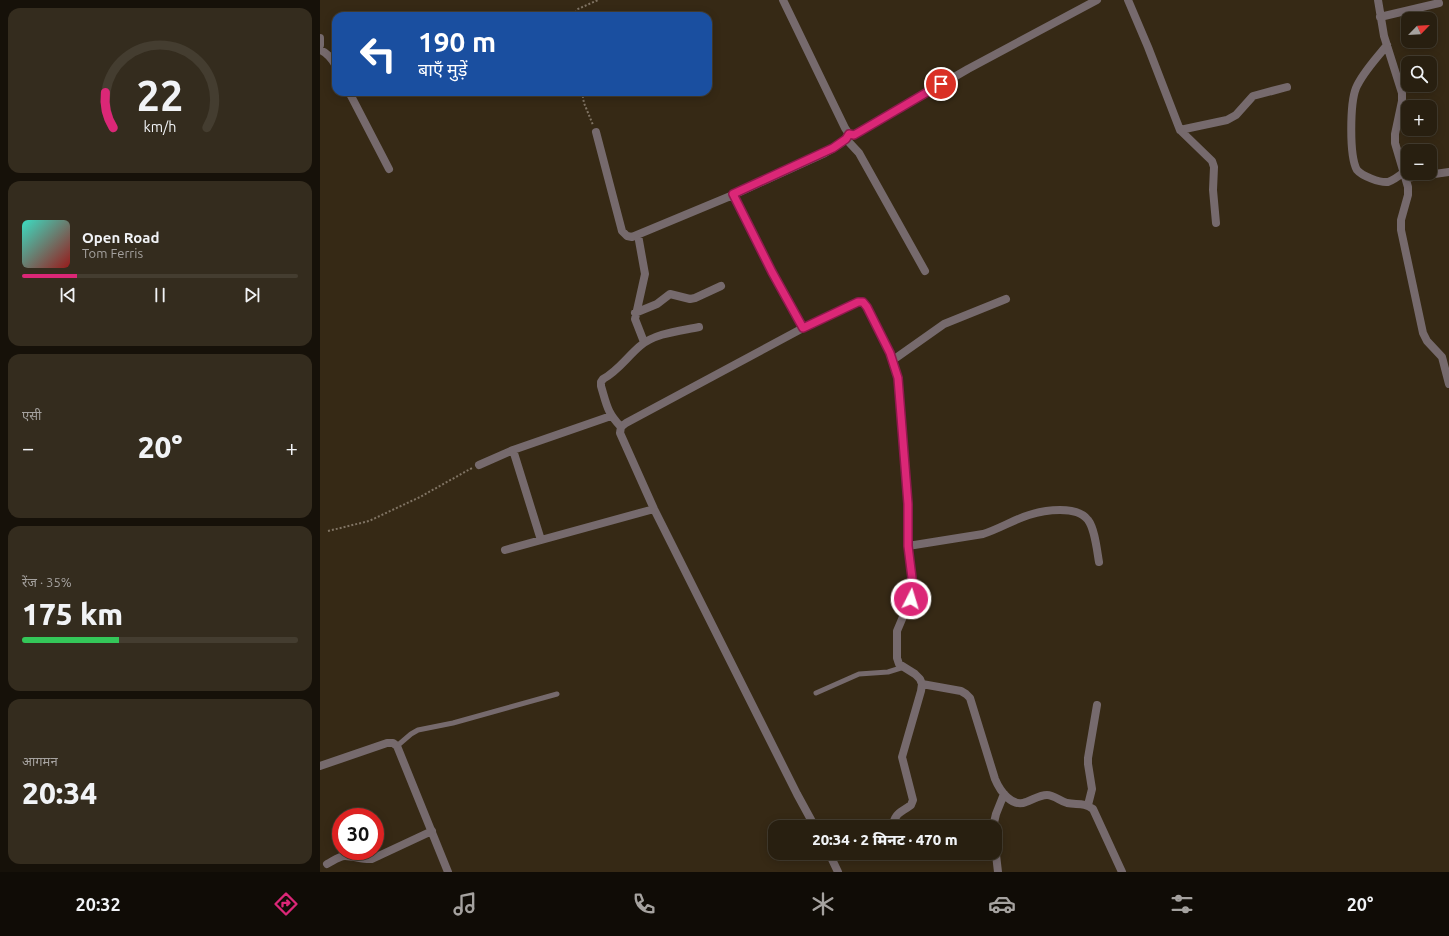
<!DOCTYPE html>
<html lang="hi">
<meta charset="utf-8">
<style>
body{margin:0;font-family:Ubuntu,"Noto Sans Devanagari",sans-serif;background:#342c1e;color:#f1f3f6;height:100vh;display:flex;flex-direction:column;font-size:15px;white-space:nowrap}
*{box-sizing:border-box;margin:0}
p{font-size:13px;color:#a5a29f}
.icon{flex:none;width:22px;height:22px;fill:none;stroke:currentColor;stroke-width:2;stroke-linecap:round;stroke-linejoin:round}
.map{position:relative;flex:1;overflow:hidden}
.side{display:flex;flex-direction:column;gap:8px;padding:8px;background:#161109;width:320px}
.side>*{flex:none}
.top-card{position:absolute;left:12px;top:12px;width:380px;height:84px;border-radius:12px;box-shadow:0 2px 10px #0003,0 0 0 1px #443d30;background:#1a4fa0;color:#fff;overflow:hidden}
.needle{width:26px;rotate:65deg}
.buttons{position:absolute;left:1081px;top:12px;display:grid;gap:8px}
.buttons a{display:grid;place-items:center;width:36px;height:36px;border-radius:8px;background:#281f10;box-shadow:0 2px 10px #0003,0 0 0 1px #443d30;font-size:20px}
.speed{position:absolute;left:12px;top:808px;display:flex;gap:8px;font-size:20px;font-weight:700;text-align:center}
.speed>*{display:grid;place-content:center;width:52px;height:52px;border-radius:50%;background:#281f10;box-shadow:0 2px 10px #0003,0 0 0 1px #443d30;line-height:1}
.speed .limit{border:6px solid #d22;background:#fff;color:#111}
.pin{position:absolute;display:grid;place-items:center;width:34px;height:34px;color:#fff;margin:-17px;border:2px solid #fff;border-radius:50%;box-shadow:0 1px 4px #0007}
.me{position:absolute;width:44px;margin:-22px;rotate:5deg;stroke-linejoin:round;filter:drop-shadow(0 0 3px #0008)}
.turn{display:flex;align-items:center;gap:14px;height:84px;padding:0 20px;font-size:18px}
.turn .icon{width:52px;height:52px;stroke-width:2.5}
.turn b{display:block;font-size:28px;line-height:34px}
.big{font-size:30px;font-weight:800;line-height:1.1}
.side .tile{flex:1;display:flex;flex-direction:column;justify-content:center;gap:6px;min-width:0;padding:0 14px;border-radius:12px;background:#342c1e}
.side .dial{align-items:center;gap:0}
.dial svg{height:104px;overflow:visible;fill:none;stroke:#443d30;stroke-width:7;stroke-linecap:round;text-anchor:middle}
.dial text{fill:#f1f3f6;stroke:none}
.song{display:flex;align-items:center;gap:12px}
.cover{width:48px;height:48px;border-radius:6px;background:linear-gradient(135deg,hsl(170 70% 55%),hsl(0 70% 35%))}
.played{height:4px;border-radius:2px;background:linear-gradient(90deg,#db2777 20%,#443d30 20%)}
.keys{display:flex;justify-content:space-around;direction:ltr}
.heat{display:flex;justify-content:space-between;align-items:center;font-size:22px;direction:ltr}
.charge{height:6px;border-radius:3px;background:linear-gradient(90deg,#34c759 35%,#443d30 0)}
.trip{position:absolute;left:448px;top:820px;width:234px;height:40px;border-radius:12px;background:#281f10;box-shadow:0 2px 10px #0003,0 0 0 1px #443d30;font-weight:800;line-height:40px;text-align:center}
.menu{display:flex;height:64px;justify-content:space-around;align-items:center;background:#100c06;color:#a5a29f}
.menu .icon{width:28px;height:28px}
.menu .on{color:#db2777}
.menu b{font-size:18px;color:#f1f3f6}
main{display:flex;flex:1;min-height:0}
.map>svg:first-child{display:block}
</style>
<main>
<section class="side">
<div class="tile dial"><svg viewBox="0 0 100 80">
<path d="M14 69A42 42 0 1 1 86 69"/>
<path d="M14 69A42 42 0 0 1 8 42" stroke="#db2777"/>
<text x="50" y="56" font-size="32" font-weight="700">22</text>
<text x="50" y="72" font-size="11">km/h</text>
</svg></div>
<div class="tile">
<div class="song"><i class="cover"></i><div><b>Open Road</b><p>Tom Ferris</p></div></div>
<div class="played"></div>
<div class="keys"><svg class="icon" aria-label="previous" viewBox="0 0 24 24"><path d="M18 5L8 12l10 7zM5 5v14"/></svg><svg class="icon" aria-label="pause" viewBox="0 0 24 24"><path d="M8 5v14M16 5v14"/></svg><svg class="icon" aria-label="next" viewBox="0 0 24 24"><path d="M6 5l10 7-10 7zM19 5v14"/></svg></div>
</div>
<div class="tile"><p>एसी</p>
<div class="heat"><a>−</a><b class="big">20°</b><a>+</a></div>
</div>
<div class="tile"><p>रेंज · 35%</p><b class="big">175 km</b><div class="charge"></div></div>
<div class="tile"><p>आगमन</p><b class="big">20:34</b></div>
</section>
<div class="map">
<svg width="1129" height="872" viewBox="0 0 1129 872">
<rect width="100%" height="100%" fill="#362915"/>
<g fill="none" stroke-linecap="round" stroke-linejoin="round">
<!-- path -->
<path stroke="#807464" stroke-width="2" stroke-dasharray="2 2" stroke-linecap="butt" d="M253,16L258,9L278,0
M262,92L264,103L273,125
M8,531L49,521L100,497L152,468"/>
<!-- service -->
<path stroke="#766a6d" stroke-width="5" d="M496,693L539,674L568,672L584,667
M77,746L91,734L98,730L133,723L237,694"/>
<!-- minor -->
<path stroke="#766a6d" stroke-width="8" d="M463,0L525,128L529,134L534,135L648,69L777,0
M808,0L828,47L860,130L892,161L894,167L893,190L896,223
M1058,0L1064,36L1082,93V101L1075,134V143L1088,187V195L1081,220V230L1103,333L1107,341L1122,357L1129,384
M1060,17L1119,3
M0,38V45
M1067,45C1057,58 1043,72 1036,88C1030,103 1029,156 1037,170C1042,176 1060,183 1068,182C1074,180 1079,176 1084,172
M0,50C8,53 12,59 16,66
M29,92L69,169
M860,130L907,120L916,115L933,96L967,87
M276,132L302,231L307,236L312,237L413,195L505,153C514,148 524,143 529,134
M526,139L539,153L605,271
M1086,178L1129,172
M413,195L452,272L483,328
M318,235L325,274L315,319L324,342
M315,313L337,304L350,294L370,299L375,298L401,286
M573,360L624,324L686,299
M301,427C287,412 287,406 281,386V382L283,379C298,371 307,357 320,346C335,333 360,331 379,327
M193,450L221,540
M159,465L193,450L291,416
M588,546L663,534C679,529 693,520 709,515C724,510 757,505 768,520C775,529 777,551 779,562
M185,550L334,509
M602,684L641,691L646,694L650,698L675,779C680,791 692,808 706,802C713,800 719,795 727,795C734,795 740,801 747,803C757,805 764,802 773,809L802,872
M0,766L67,743H73L77,746L128,872
M768,805L772,789L768,764V758L777,705
M495,827L477,794L334,509L300,433L301,427L306,423L483,328L538,302H543L547,307L570,353L578,378L588,504V546L593,586V593L577,631V658L579,664L595,674L600,679L602,684L601,691L582,757L593,800L591,805C579,814 576,812 572,827
M673,827L676,814L684,794
M675,846L678,872
M509,853L518,872
M7,864C13,861 19,856 25,856C34,856 43,860 52,859L112,831"/>
</g>
<g fill="none" stroke-linecap="round" stroke-linejoin="round">
<!-- route casing -->
<g stroke="#8e194d" stroke-width="10">
<path id="route" d="M591,599L593,593V586L588,546V504L578,378L570,353L547,307L543,302H538L483,328L452,272L413,194L513,148L526,139L529,134L534,135L541,131L621,84"/>
</g>
<!-- route -->
<use href="#route" stroke="#db2777" stroke-width="7"/>
</g>
</svg>
<div class="buttons">
<a><svg class="needle" viewBox="-14 -14 28 28"><path d="M0-13l5 13h-10z" fill="#e53935"/><path d="M0 13l5-13h-10z" fill="#a5a29f"/></svg></a>
<a><svg class="icon" aria-label="search" viewBox="0 0 24 24"><circle cx="10" cy="10" r="6"/><path d="M15 15l6 6"/></svg></a>
<a>+</a>
<a>−</a>
</div>
<div class="speed"><div class="limit">30</div></div>
<div class="pin" style="left:621px;top:84px;background:#d93025"><svg class="icon" aria-label="arrive" viewBox="0 0 24 24"><path d="M6 21V4h12l-3 4 3 4H6"/></svg></div>
<svg class="me" style="left:591px;top:599px" viewBox="-20 -20 40 40"><circle r="17" fill="#db2777" stroke="#fff" stroke-width="3"/><path d="M0-11L8 9 0 5-8 9z" fill="#fff"/></svg>
<div class="trip">20:34 · 2 मिनट · 470 m</div>
<div class="top-card">
<div class="turn"><svg class="icon" aria-label="left" viewBox="0 0 24 24"><path d="M17 20v-9H6M10 6l-5 5 5 5"/></svg><div><b>190 m</b>बाएँ मुड़ें</div></div>
</div>
</div>
</main>
<nav class="menu">
<b>20:32</b>
<svg class="icon on" aria-label="directions" viewBox="0 0 24 24"><path d="M12 3l9 9-9 9-9-9zM9 14v-3h6M13 9l2 2-2 2"/></svg>
<svg class="icon" aria-label="music" viewBox="0 0 24 24"><path d="M9 18V5l10-2v13"/><circle cx="6" cy="18" r="3"/><circle cx="16" cy="16" r="3"/></svg>
<svg class="icon" aria-label="phone" viewBox="0 0 24 24"><path d="M5 4h4l2 5-3 2q2 4 5 5l2-3 5 2v4C11 20 4 13 5 4z"/></svg>
<svg class="icon" aria-label="climate" viewBox="0 0 24 24"><path d="M12 3v18M4 7l16 10M4 17L20 7"/></svg>
<svg class="icon" aria-label="car" viewBox="0 0 24 24"><path d="M5 17H2v-5l4-1 3-4h7l3 4 3 1v5h-3M9 17h6M6 11h13"/><circle cx="7" cy="17" r="2"/><circle cx="17" cy="17" r="2"/></svg>
<svg class="icon" aria-label="filters" viewBox="0 0 24 24"><path d="M4 7h16M4 17h16"/><circle cx="9" cy="7" r="2"/><circle cx="15" cy="17" r="2"/></svg>
<b>20°</b>
</nav>
